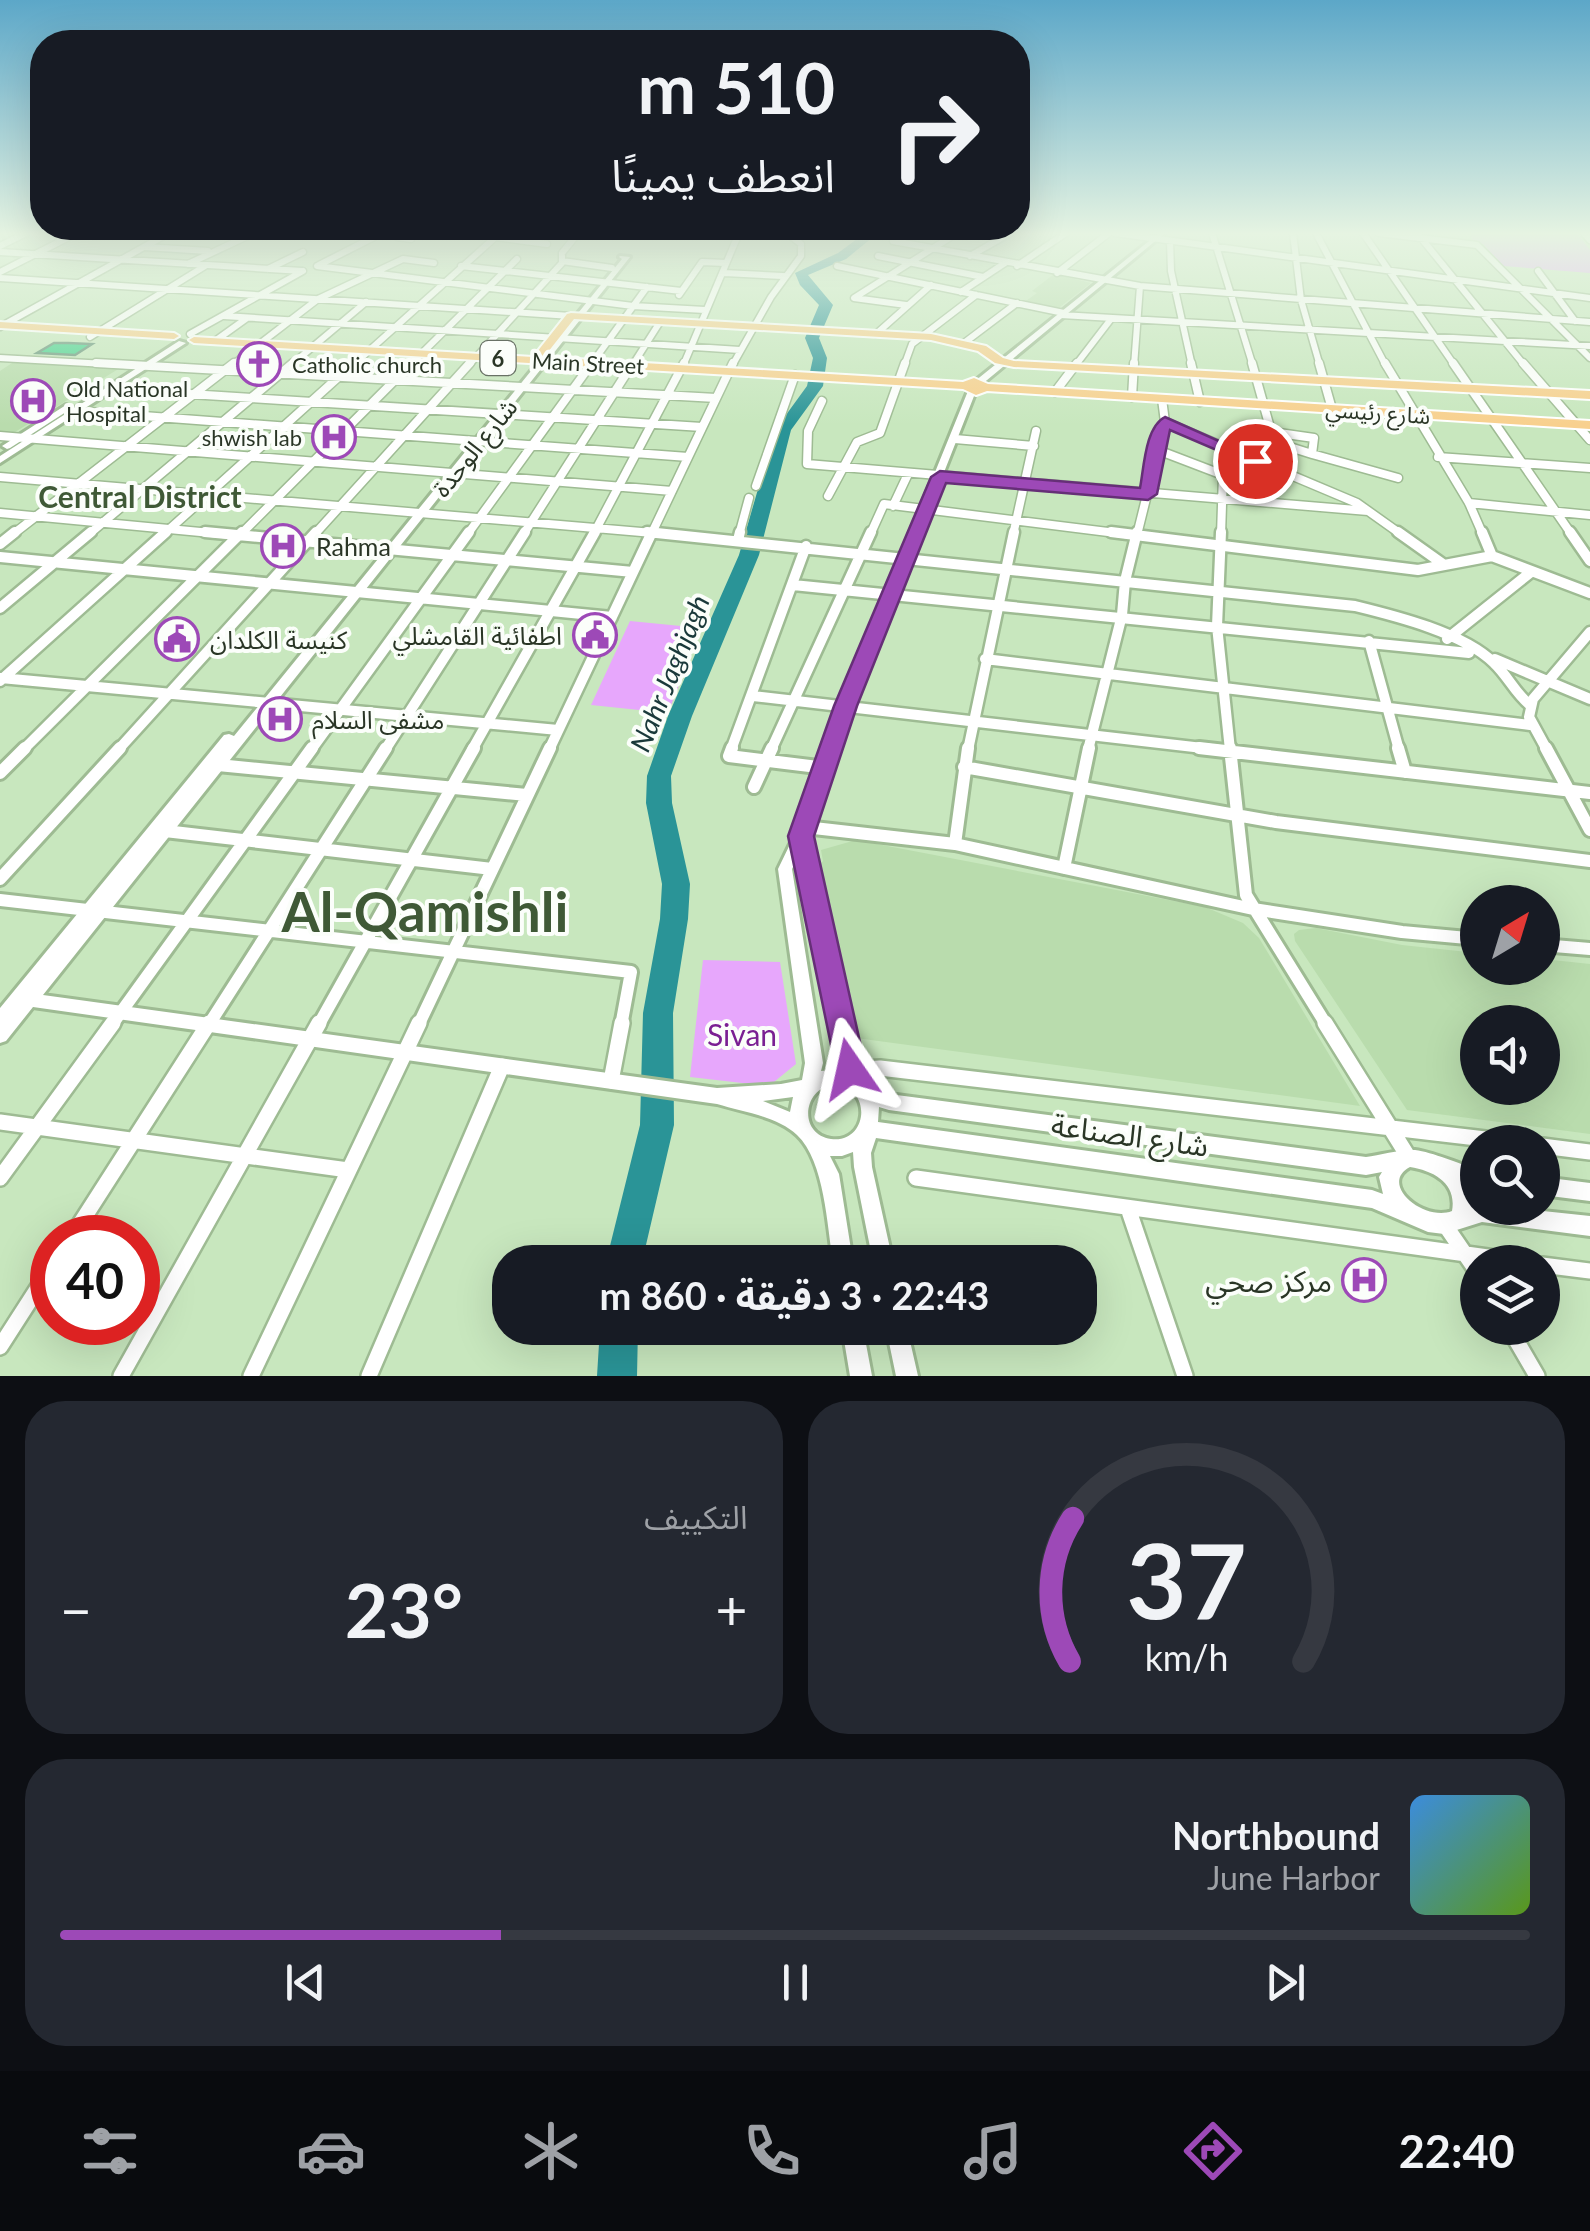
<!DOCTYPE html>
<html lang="ar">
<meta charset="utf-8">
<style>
body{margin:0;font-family:Lato,"Noto Sans Arabic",sans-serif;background:#242831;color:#f1f3f6;direction:rtl;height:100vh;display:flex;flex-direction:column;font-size:38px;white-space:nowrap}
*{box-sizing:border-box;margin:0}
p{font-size:32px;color:#9ea1a6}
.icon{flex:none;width:55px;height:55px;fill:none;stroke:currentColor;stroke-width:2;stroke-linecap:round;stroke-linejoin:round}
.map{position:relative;height:1376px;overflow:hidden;direction:ltr}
.sheet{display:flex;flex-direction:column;gap:25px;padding:25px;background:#0d0f14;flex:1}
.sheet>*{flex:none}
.top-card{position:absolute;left:30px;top:30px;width:1000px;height:210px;border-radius:40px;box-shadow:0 10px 40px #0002;direction:rtl;background:#171b24;color:#f1f3f6;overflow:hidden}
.needle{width:65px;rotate:38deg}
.tools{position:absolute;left:1460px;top:885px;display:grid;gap:20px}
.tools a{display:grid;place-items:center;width:100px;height:100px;border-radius:50%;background:#171b24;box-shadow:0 10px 40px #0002;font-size:50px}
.speed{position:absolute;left:30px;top:1215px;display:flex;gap:20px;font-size:50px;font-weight:700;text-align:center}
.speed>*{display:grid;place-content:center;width:130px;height:130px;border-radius:50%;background:#171b24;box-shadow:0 10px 40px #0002;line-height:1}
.speed .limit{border:15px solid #d22;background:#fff;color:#111}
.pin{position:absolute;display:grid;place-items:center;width:85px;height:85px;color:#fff;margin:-42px;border:5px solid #fff;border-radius:50%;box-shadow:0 2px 10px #0007}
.me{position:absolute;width:110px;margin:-55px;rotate:349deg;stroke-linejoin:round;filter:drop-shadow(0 0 8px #0008)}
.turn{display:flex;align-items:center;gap:35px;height:210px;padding:0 30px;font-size:45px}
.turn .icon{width:130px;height:130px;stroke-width:2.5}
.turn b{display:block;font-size:70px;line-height:85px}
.big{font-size:75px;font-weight:700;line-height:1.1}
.sheet .widget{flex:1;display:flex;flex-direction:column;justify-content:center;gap:15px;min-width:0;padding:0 35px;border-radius:40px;background:#242831}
.sheet .dial{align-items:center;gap:0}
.dial svg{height:260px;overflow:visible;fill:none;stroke:#363941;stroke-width:7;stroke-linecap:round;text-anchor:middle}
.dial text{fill:#f1f3f6;stroke:none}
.song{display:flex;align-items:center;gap:30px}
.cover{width:120px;height:120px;border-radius:15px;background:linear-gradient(135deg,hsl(210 70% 55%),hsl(90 70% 35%))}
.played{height:10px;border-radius:5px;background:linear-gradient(90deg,#9d49b7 30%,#363941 30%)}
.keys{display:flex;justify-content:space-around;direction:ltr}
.heat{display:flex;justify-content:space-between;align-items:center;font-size:55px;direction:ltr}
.sheet .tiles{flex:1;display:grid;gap:25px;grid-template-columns:1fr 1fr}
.widget:last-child{grid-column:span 2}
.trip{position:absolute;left:492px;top:1245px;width:605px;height:100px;border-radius:40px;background:#171b24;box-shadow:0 10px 40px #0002;font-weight:700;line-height:100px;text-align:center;direction:rtl}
.tab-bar{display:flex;height:160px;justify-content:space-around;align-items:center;background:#090b0e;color:#9ea1a6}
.tab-bar .icon{width:70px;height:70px}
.tab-bar .selected{color:#9d49b7}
.tab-bar b{font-size:45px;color:#f1f3f6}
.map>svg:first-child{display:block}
</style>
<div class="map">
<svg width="1590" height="1376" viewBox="0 0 1590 1376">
<rect width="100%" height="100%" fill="#c8e7be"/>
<!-- built -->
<path fill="#b9dcad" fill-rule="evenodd" d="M1054,274L1091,283L1056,310L1023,303L1037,293L1032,291Z
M15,361L120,368L15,432L0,431V371Z
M856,840L1205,907L1243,923L1259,938L1360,1106L856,1038L818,866L823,861L821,850Z
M1316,928L1402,945L1477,953L1478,968H1542L1543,959L1590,964V1134L1407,1110L1295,941L1294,934L1299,930ZM1542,1022V1088H1478V1022Z"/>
<!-- green -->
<path fill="#e7a7fc" d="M1465,233H1577L1590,250V273L1503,266L1483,244L1472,243L1471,234Z
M630,621L701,628L668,713L591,705Z
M703,960L780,962L796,1064L769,1086L690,1077Z"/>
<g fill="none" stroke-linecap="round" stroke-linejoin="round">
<!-- river -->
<path fill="#2a9497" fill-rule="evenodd" d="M865,233H878L846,259L808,275L833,305L819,338L827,358L823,386L791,430L759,555L692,716L671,776L672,803L690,884L688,919L673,1013L674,1125L642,1262H606L640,1125L643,1013L660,919L662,884L646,803L647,776L668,716L739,555L775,430L807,386L813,358L805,338L819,305L800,285L795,273L838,253Z
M600,1328H638L637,1376H597Z"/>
</g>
<!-- building -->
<path fill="#49d28e" stroke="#6b987d" stroke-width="2.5" d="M54,343H68L92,344L75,355L37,353Z"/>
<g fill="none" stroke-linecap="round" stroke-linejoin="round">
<!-- minor-far4 casing -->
<g stroke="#9ebb93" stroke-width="9">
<path id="minor-far4" d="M207,233L241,236
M403,233L397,237L411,239
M1115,233L1590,298
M1212,233L1253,366
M1293,233L1301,300L1320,366
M1316,233L1386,366
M1363,233L1455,366
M1379,233L1477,245L1590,358
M1417,233L1525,366
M1584,233L1590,240
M495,237L547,244
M893,241L1140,286L1590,322
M1170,241L1171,271L1192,366
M0,246L26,233
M145,247L208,251
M0,252L302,271
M878,256L983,277
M970,256L1010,233
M562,261L612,268
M188,264L254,233
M319,265L378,235L392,233
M317,266L633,306L705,310
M461,266L681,291
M837,266L1064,313
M1017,266L1066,233
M268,269L303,252
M1538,271L1575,321
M0,272L77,233
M724,273L783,276
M1057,273L1109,233
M0,278L571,316
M961,292L1005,263
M679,295L702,262L726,263
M906,305L854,298L957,233
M1061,315L1590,346
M224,316L740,350
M0,327L169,233
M190,334L303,271
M876,334L931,285
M90,337L205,266
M215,341L247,318
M964,343L1017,303
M0,358L141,366
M231,366L318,299L403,259L434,263
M290,366L366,302
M352,366L500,233
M409,366L517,259
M468,366L562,263V253L575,237L569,233
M590,366L647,287
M632,366L660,322
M683,366L739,233
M732,366L771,297L801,256V244L787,233
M904,366L912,344L976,295
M1075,366L1111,319
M1134,366L1140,286"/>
</g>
<!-- minor-far3 casing -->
<g stroke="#9ebb93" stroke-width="11">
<path id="minor-far3" d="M96,363L716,398
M1191,363L1200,402
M1252,363L1274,442L1312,454
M1319,363L1332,409
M1385,363L1469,503L1483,535
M1453,363L1572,535
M1523,363L1590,440
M112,389L702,427
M1055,392L1077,363
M1132,397L1134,363
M822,401L808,431L807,464L1368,511
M77,411L688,457
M1165,422L1357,503L1402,535
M1272,432L1314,438L1312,454L1398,478
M0,436L672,491
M955,439L1034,446
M1155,449L1223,475L1221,535
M1438,457L1590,468
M0,477L676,535
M756,486L795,375
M828,496L857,442L880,433L905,363
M1469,503L1590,515
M893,506L908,474
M0,513L232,535
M12,535L234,363
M88,535L293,363
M163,535L354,363
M240,535L412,363
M314,535L470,363
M467,535L592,363
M523,535L633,363
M593,535L684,363
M651,535L733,363
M739,535L749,498
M870,535L884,504L1132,535
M1013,535L1036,431
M1137,535L1165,422L1162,399"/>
</g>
<!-- minor-far2 casing -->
<g stroke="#9ebb93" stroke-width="15">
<path id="minor-far2" d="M205,532L633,572
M647,532L1355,606C1396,616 1464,633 1494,663C1508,676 1515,693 1530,705
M1111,532L1418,570L1492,556L1590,593
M1221,532L1217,626L1230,750
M1398,532L1443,564
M1482,532L1492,556
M1570,532L1590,561
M738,540L740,532
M0,544L15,532
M0,557L612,617
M793,585L1469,653
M0,608L91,532
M1447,639L1531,572
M1369,641L1399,750
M985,659L1530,725
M1495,659L1590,699
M1,678L558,730
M0,681L166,532
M753,696L1220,750
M23,750L242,532
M118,750L316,532
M311,750L469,532
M385,750L525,532
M472,750L595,532
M549,750L652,532
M731,750L806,546
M771,750L871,532
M968,750L1014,532
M1088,750L1122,615L1125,581L1137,532
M1547,750L1529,717L1533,699L1590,632"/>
</g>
<!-- minor-far1 casing -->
<g stroke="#9ebb93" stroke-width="18">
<path id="minor-far1" d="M732,748L729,756L826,768
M1199,748L1590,793
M1230,748L1246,895L1327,1026
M1398,748L1405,772
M1546,748L1590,830
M218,765L527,795
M964,767L1276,822L1590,861
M0,773L25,748
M754,787L772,748
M805,827L955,844L1253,909L1402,932L1478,939
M165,831L492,869
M955,844L968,748
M1064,868L1089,748
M0,879L120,748
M0,900L631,972L621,1026
M1542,945L1590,949
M111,1026L312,748
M208,1026L386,748
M318,1026L474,748
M418,1026L550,748"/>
</g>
<!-- minor casing -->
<g stroke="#9ebb93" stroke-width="20">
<path id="minor" d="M1325,1023L1409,1158
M846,1070L880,1068L1511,1142
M611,1081L622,1023
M0,1122L348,1170
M1542,1146L1590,1152
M0,1178L113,1023
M916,1178L1524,1262
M1128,1208L1185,1376
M1445,1225L1478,1273
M71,1238L209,1023
M1542,1265L1590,1271
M1509,1328L1537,1376
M0,1347L52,1266
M121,1376L319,1023
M251,1376L419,1023
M369,1376L502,1066"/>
</g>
<!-- tertiary casing -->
<g stroke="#9ebb93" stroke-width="6">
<path id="tertiary" d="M1159,233H1165L981,385H975V381Z
M620,256L630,257L43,995L717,1088L781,1084L802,1080L805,1063L778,869L794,836L840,706L968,391L972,388L976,391L852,706L808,836L858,1067C866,1080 875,1088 889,1094L1366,1157C1380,1155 1402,1149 1415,1150C1432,1152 1460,1164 1478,1170V1188L1468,1185L1473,1195L1474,1205H1478V1208H1515L1590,1216V1236L1482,1222L1444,1234L1428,1232L1372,1208L876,1138L871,1153L872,1167L893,1262H873L854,1167L853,1152L842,1156H830L839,1174L853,1262H833C827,1227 825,1161 797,1135C777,1116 743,1112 717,1104L33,1007L6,1041L0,1043V1008L224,735L229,734L234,736L622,259L619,257ZM798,857L841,1069L821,1071L823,1063L792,869ZM835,1084C874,1089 867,1144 831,1139C798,1134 802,1088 835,1084ZM793,1097L790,1112L763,1101ZM879,1107L889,1110L1366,1175L1382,1172L1379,1177L1383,1194L1372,1190L878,1122ZM1410,1167C1435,1171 1457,1184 1452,1211C1424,1222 1378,1184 1410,1167Z
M179,341L186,343L0,463V456Z
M66,405L70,408L69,410L10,448L7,449L2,446Z
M1542,1177L1590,1183V1201L1542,1195Z
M842,1328H863L872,1376H850Z
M886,1328H907L918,1376H896Z"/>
</g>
<!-- trunk casing -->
<g stroke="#fff" stroke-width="4">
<path id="trunk" d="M571,313L931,334L986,346L1003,358L1014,361L1590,391V399L1014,367L995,363L978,351L931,340L574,319L544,357L963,382L974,378L988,384L1590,421V429L987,391L976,395L963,389L194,343L189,340L194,337L533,357L567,314Z
M0,322L174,333L179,336L174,339L0,328Z"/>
</g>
<!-- minor-far4 -->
<use href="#minor-far4" stroke="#fff" stroke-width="6"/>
<!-- minor-far3 -->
<use href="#minor-far3" stroke="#fff" stroke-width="8"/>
<!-- minor-far2 -->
<use href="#minor-far2" stroke="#fff" stroke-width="10"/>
<!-- minor-far1 -->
<use href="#minor-far1" stroke="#fff" stroke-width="12"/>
<!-- minor -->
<use href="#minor" stroke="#fff" stroke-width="15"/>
<!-- tertiary -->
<use href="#tertiary" fill="#fff" fill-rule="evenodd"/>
<!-- trunk -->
<use href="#trunk" fill="#f8d08e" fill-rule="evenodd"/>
</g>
<!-- sky -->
<linearGradient id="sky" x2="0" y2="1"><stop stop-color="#5ca7c8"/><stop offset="0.55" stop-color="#e6f4e2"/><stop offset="1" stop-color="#e6f4e2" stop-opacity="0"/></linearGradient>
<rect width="1590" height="425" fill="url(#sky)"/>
<!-- route -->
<path fill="#9d49b7" stroke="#662f77" stroke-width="2.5" d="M1165,417L1264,461L1249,464L1170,430L1157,494L1148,500L946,483L857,706L814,836L866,1069L861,1079L850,1083L838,1079L788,836L834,706L931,477L940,471L1140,488C1144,468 1145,427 1165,417Z"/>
<!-- icons -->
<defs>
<g id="church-ring" transform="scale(2.25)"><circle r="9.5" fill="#fbfefa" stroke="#9d49b7" stroke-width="1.5"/><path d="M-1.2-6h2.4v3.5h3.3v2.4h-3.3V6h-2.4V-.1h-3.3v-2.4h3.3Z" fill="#9d49b7"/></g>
<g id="hospital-ring" transform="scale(2.25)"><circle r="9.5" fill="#fbfefa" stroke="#9d49b7" stroke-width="1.5"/><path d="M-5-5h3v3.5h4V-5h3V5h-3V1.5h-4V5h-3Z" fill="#9d49b7"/></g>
<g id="civic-ring" transform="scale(2.25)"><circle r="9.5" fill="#fbfefa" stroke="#9d49b7" stroke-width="1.5"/><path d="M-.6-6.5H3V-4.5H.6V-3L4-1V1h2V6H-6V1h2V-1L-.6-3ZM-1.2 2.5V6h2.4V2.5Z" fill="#9d49b7"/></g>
</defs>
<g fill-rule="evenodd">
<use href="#church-ring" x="259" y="364"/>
<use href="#hospital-ring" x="33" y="401"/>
<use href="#hospital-ring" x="334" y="437"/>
<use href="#hospital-ring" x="283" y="546"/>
<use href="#civic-ring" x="595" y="635"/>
<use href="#civic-ring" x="177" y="639"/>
<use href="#hospital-ring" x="280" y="719"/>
<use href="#hospital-ring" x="1364" y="1280"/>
</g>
<g text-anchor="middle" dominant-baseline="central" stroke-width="8" stroke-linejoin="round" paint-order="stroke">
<!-- shield labels -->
<rect fill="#fbfefa" stroke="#697266" stroke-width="2.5" x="480.5" y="341" width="35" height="34" rx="8"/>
<g font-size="22" font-weight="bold" fill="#2a3626">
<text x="498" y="358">6</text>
</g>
<!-- far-street labels -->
<g font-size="22" fill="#2a3626" stroke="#fbfefa">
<text transform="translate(588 363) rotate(3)">Main Street</text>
<text transform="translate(1378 412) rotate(4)">شارع رئيسي</text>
</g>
<!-- far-poi labels -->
<g font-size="22" fill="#2a3626" stroke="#fbfefa" text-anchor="start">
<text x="292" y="364">Catholic church</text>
<text x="66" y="388">Old National<tspan x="66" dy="25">Hospital</tspan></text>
<text x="302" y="437" text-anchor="end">shwish lab</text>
</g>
<!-- street labels -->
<g font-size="25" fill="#2a3626" stroke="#fbfefa">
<text transform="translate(474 447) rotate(-51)">شارع الوحدة</text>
</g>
<!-- poi labels -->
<g font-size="25" fill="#2a3626" stroke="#fbfefa" text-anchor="start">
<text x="316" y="546">Rahma</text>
<text x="562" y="635" text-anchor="end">اطفائية القامشلي</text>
<text x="210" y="639">كنيسة الكلدان</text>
<text x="312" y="719">مشفى السلام</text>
</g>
<!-- water labels -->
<g font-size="28" font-style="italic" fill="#1a393a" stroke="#fbfefa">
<text transform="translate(669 673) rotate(-68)">Nahr Jaghjagh</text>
</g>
<!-- far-district labels -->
<g font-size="30" font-weight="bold" fill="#3f5936" stroke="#fbfefa">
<text x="140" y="496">Central District</text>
</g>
<!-- near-park labels -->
<g font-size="30" fill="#7a1f92" stroke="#fbfefa">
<text x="742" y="1034">Sivan</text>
</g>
<!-- near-street labels -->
<g font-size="30" fill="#2a3626" stroke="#fbfefa">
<text transform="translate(1130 1134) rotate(8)">شارع الصناعة</text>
</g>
<!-- near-poi labels -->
<g font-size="30" fill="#2a3626" stroke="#fbfefa" text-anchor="end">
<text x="1332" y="1280">مركز صحي</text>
</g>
<!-- near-town labels -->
<g font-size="55" font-weight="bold" fill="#3f5936" stroke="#fbfefa">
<text x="425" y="911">Al-Qamishli</text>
</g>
</g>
</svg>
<div class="tools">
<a><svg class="needle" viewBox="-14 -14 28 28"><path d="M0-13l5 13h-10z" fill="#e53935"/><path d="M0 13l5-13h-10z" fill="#9ea1a6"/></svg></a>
<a><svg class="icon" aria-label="sound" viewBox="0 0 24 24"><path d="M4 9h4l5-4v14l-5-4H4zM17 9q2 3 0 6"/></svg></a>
<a><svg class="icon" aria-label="search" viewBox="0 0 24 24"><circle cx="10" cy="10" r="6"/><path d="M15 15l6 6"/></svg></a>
<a><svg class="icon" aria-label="layers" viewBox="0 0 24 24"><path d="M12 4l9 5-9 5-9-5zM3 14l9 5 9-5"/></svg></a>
</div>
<div class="speed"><div class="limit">40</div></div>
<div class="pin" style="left:1255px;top:461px;background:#d93025"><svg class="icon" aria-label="arrive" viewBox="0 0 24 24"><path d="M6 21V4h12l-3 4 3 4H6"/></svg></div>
<svg class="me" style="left:850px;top:1069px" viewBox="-20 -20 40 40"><path d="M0-17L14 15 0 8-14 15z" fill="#9d49b7" stroke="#fff" stroke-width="4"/></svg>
<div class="trip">22:43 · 3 دقيقة · 860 m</div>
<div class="top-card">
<div class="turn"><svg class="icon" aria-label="right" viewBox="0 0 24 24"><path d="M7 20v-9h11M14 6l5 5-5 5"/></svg><div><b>510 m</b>انعطف يمينًا</div></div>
</div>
</div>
<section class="sheet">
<div class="tiles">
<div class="widget dial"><svg viewBox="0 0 100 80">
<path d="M14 69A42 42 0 1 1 86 69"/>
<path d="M14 69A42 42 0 0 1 15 25" stroke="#9d49b7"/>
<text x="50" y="56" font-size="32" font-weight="700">37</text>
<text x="50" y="72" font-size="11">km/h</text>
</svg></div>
<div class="widget"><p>التكييف</p>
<div class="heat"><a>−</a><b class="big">23°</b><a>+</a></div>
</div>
<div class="widget">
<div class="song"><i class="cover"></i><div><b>Northbound</b><p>June Harbor</p></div></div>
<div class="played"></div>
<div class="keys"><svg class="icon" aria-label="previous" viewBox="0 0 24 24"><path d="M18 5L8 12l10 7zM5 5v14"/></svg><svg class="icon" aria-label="pause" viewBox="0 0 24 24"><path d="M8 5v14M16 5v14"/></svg><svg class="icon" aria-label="next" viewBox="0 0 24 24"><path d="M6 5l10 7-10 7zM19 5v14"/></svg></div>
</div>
</div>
</section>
<nav class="tab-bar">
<b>22:40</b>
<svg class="icon selected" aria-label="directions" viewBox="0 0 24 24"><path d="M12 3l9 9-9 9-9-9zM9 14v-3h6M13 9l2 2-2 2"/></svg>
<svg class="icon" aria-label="music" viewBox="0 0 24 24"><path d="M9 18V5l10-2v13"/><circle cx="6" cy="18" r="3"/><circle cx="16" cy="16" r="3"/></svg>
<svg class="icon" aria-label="phone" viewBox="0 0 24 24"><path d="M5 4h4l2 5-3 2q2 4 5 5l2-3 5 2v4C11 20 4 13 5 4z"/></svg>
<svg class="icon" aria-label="climate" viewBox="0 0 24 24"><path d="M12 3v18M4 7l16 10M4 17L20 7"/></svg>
<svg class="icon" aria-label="car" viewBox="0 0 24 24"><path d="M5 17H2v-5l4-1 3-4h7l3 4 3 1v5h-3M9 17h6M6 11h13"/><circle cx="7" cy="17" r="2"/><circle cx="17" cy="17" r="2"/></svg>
<svg class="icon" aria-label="filters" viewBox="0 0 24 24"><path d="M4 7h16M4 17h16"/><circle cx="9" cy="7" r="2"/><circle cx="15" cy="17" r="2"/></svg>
</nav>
